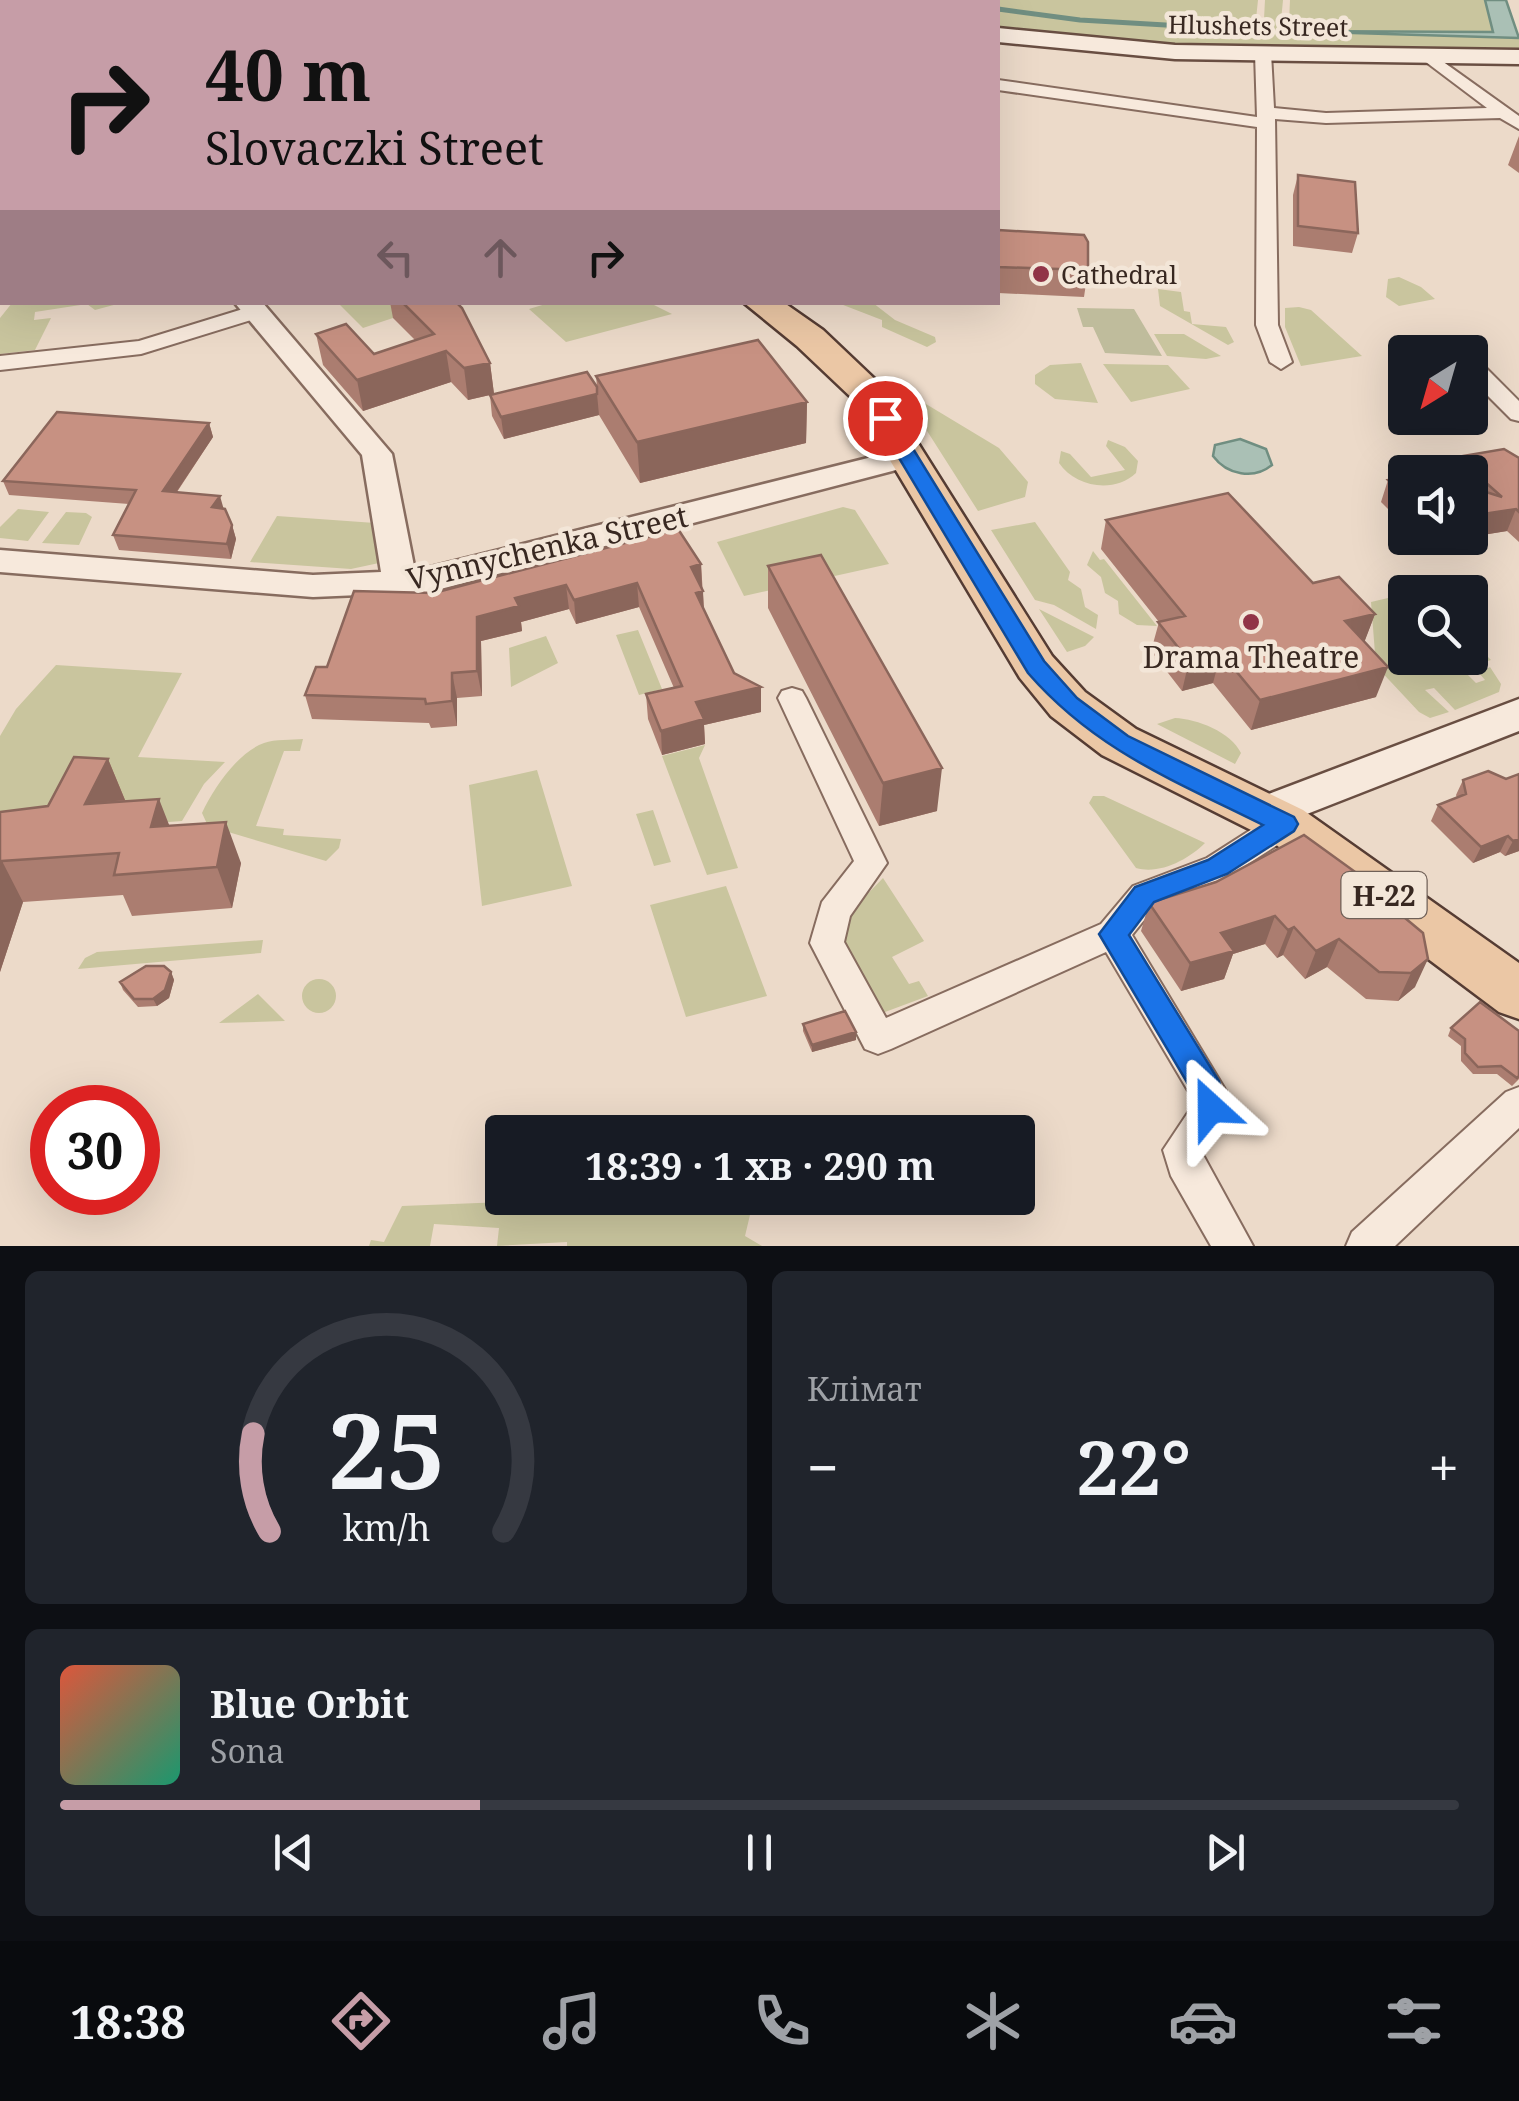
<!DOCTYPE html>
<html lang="uk">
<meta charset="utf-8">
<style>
body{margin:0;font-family:"Noto Serif",serif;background:#20242c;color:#f1f3f6;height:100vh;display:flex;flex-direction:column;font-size:38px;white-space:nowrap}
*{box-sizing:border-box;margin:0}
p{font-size:32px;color:#9ea1a6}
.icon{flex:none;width:55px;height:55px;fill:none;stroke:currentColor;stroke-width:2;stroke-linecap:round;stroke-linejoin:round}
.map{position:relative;height:1246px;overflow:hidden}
.drawer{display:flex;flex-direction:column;gap:25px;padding:25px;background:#0d0f14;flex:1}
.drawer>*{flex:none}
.hud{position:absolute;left:0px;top:0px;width:1000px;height:305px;box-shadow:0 10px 40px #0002;background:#c69da7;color:#111;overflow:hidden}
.needle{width:65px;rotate:217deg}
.controls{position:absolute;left:1388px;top:335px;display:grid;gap:20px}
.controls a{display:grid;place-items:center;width:100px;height:100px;border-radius:10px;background:#171b24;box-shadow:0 10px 40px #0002;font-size:50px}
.speed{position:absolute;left:30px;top:1085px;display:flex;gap:20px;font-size:50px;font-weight:700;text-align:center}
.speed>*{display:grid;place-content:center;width:130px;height:130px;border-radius:50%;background:#171b24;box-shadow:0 10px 40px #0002;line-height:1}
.speed .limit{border:15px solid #d22;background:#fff;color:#111}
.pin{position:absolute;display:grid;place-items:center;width:85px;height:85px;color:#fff;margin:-42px;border:5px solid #fff;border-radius:50%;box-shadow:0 2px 10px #0007}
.me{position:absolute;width:110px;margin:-55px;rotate:336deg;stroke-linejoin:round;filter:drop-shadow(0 0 8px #0008)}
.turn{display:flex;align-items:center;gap:35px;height:210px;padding:0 40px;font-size:45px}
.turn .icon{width:130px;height:130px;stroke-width:2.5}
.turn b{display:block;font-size:70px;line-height:85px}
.lanes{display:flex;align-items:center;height:95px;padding:0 40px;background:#0003;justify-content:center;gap:50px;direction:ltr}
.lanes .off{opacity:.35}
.big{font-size:75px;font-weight:700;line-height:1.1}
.drawer .tile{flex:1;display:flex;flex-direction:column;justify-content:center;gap:15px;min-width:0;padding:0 35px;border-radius:15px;background:#20242c}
.drawer .dial{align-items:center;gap:0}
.dial svg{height:260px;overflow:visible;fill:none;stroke:#363941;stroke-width:7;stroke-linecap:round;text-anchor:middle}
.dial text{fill:#f1f3f6;stroke:none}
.song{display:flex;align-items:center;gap:30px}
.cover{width:120px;height:120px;border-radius:15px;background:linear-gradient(135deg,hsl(10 70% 55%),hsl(160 70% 35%))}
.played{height:10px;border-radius:5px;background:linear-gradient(90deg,#c69da7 30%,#363941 30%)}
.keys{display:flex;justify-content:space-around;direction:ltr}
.heat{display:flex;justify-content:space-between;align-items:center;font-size:55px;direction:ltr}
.drawer .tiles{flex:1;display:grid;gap:25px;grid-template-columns:1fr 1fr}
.tile:last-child{grid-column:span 2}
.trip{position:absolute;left:485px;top:1115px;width:550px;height:100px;border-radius:10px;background:#171b24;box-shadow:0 10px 40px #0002;font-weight:700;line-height:100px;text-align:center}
.dock{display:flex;height:160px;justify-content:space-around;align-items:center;background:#090b0e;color:#9ea1a6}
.dock .icon{width:70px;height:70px}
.dock .active{color:#c69da7}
.dock b{font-size:45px;color:#f1f3f6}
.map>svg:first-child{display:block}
</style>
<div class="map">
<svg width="1519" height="1246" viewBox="0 0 1519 1246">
<rect width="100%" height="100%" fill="#ecdac9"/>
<!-- green -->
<path fill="#c9c59e" d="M809,0H1258L1256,19H1264L1265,0H1283L1281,21L1289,22L1290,0H1485L1494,32L1287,31L1519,38V48L1177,44L998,27V2Z
M1399,277L1421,287L1435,299L1399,306L1386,297L1388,279Z
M1158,289L1181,292L1184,311L1190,312L1192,324L1226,327L1234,342L1228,345L1160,306Z
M648,302L672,314L566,342L529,309L549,303Z
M12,303V302L121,303L95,310L87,304L35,312L34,320L51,318L35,350L0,354V318Z
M338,303H401L411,312L363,328Z
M838,303H873L895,320L935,337L936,342L927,347L882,327V320Z
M1299,307L1311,310L1362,356L1301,366L1285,327V308Z
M1184,334L1221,356L1206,359L1167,356L1154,334Z
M1081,363L1098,403L1055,399L1035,384V375L1050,365Z
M1103,364L1168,365L1190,389L1131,402Z
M908,401H921L999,448L1028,482L1025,497L978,511Z
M1108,440L1125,447L1138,461L1136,473C1114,494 1075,487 1059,463L1061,451L1070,454L1091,477L1125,470L1106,446Z
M843,507L855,510L889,564L744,596L717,542Z
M18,509L49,512L28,541L0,538V527Z
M66,512L86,513L92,517L79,545L42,543Z
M277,516L375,523L379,563L351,569L250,562Z
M1035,522L1070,572L1068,580L1081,589L1085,607L1098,615L1096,629L1054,605L1035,600L991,530Z
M1093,551L1100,560L1104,559L1157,626L1137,625L1119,614L1118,601L1105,593L1101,577L1087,565Z
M1405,594V658H1470V639L1491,660L1462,669L1476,683L1485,680L1479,673L1490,667L1501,684L1499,692L1455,710L1434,688L1425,690L1449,712L1430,718L1419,712L1376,666L1371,602Z
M1039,609L1094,637L1085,646L1067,652Z
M638,630L662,689L639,695L616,635Z
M546,636L558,663L511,687L509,648Z
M56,665L182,673L138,757L225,762L204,784L182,821L0,835V736L16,709Z
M1175,718C1197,719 1231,732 1241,753L1235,764L1157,724Z
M303,739L300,751H284L256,826L284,829L283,835L341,839L339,848L326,861L208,826L202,813C213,789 238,752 264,743C275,739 292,740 303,739Z
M705,745L699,758L738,868L707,875L662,756Z
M537,770L572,886L482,906L469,785Z
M1093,796H1104L1205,843C1189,859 1160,875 1136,868L1089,803Z
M653,810L671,862L654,866L636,814Z
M883,878L924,941L892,957L909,984L919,981L928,996L877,1015L842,943L848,914Z
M726,886L767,996L686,1017L650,905Z
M263,940L261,953L78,969L85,958L97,952Z
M302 996a17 17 0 1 1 34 0a17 17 0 1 1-34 0Z
M258,994L285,1021L219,1023Z
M610,1198H754L745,1236L762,1246H567V1242L497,1246L499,1228L434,1224L430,1246H369L371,1240L384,1242L402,1206L527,1201L529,1215Z"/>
<!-- cemetery -->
<path fill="#bfbc9c" d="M1077,308L1134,309L1162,356L1105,353L1093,327H1083Z"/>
<!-- water -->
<path fill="#aac0b5" stroke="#708e81" stroke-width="2.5" d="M1485,0H1506L1519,38L1287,31L1493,32Z
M1240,439L1266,449L1272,465C1254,480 1227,475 1213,456L1215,445Z"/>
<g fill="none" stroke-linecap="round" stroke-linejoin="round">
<!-- stream -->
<path stroke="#708e81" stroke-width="5" d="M922,0L942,2
M998,9L1080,20L1251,30"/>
<!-- minor casing -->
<g stroke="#876c5f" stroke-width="4">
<path id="minor" d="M1263,48L1271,53L1274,108L1326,113L1487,108L1422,59L1420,56L1428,51L1519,116V129L1500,118L1326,123L1275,119L1278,325L1292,362L1281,369L1270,362L1256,325L1257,127L998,90V80L1257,117L1255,53Z
M2,161V173L0,174V162Z
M2,234V247L0,248V235Z
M256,305L264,306L267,311L264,316L141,354L0,370V356L139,341Z
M1478,366L1486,368L1519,401V421L1511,419L1470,378V368Z
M792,688L802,691L806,698L887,863L850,916L844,942L886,1018L1101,924L1133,886L1207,858L1274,815L1285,812L1296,815L1301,824L1296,833L1229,876L1157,904L1132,935L1226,1091L1224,1117L1202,1153L1253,1246H1211L1171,1176L1163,1150L1189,1111L1190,1094L1106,952L891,1049L878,1054L865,1049L810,943L822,902L854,861L778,698L782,691Z
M1519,1087V1128L1395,1246H1346L1352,1232L1506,1092Z"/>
</g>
<!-- tertiary casing -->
<g stroke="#876c5f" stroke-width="5">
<path id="tertiary" d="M774,0H806L808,2H776Z
M0,118L2,119V134L0,133Z
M234,302H262L392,454L415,571L908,448L919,450L923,457L919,464L429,592L313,597L0,572V550L313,575L381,572L362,455Z"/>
</g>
<!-- secondary casing -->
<g stroke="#694e42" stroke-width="5">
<path id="secondary" d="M998,28L1175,45L1519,50V64L1175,59L998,42Z
M1519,699V731L1266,830L1250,825L1243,813L1250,801Z"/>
</g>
<!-- primary casing -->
<g stroke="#553c33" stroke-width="5">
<path id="primary" d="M165,0H193L194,2H166Z
M743,302H783L823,330L882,386L1052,656L1085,692L1136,729L1303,810L1519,963V1019L1499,1012L1267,838L1102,755L1051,716L1020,678L854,400L797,346Z"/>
</g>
<!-- minor -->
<use href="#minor" fill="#f7e9dc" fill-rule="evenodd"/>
<!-- tertiary -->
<use href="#tertiary" fill="#f7e9dc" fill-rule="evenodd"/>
<!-- secondary -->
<use href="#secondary" fill="#f7e9dc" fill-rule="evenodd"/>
<!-- primary -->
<use href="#primary" fill="#ebc7a5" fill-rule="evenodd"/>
</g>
<!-- wall -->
<path fill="#ab7d70" d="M1519,136V173L1508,165Z
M1298,175L1358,233L1352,253L1293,246V195Z
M998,230L1088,270L1084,297L998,293Z
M390,302H456L490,363L494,394L597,387L596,376L807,402L806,443L640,483L599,415L504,439L492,416L490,395L468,400L451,382L363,411L323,365L316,334L374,354L415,340L393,318Z
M209,423L213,437L177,492L232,525L236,539L231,559L119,550L113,535L129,504L9,495L3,481Z
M1457,457L1519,458V542L1507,531L1470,537V472H1451Z
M1405,477V526L1381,502L1388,480Z
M1106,520L1313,583L1375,614L1364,642L1376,697L1251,730L1213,683L1182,691L1151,651L1159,622L1101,549Z
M701,564L704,610L734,673L761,687V712L704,725L705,744L662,755L648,719L646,694L674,688L639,607L576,624L569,609L521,622L522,631L481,641L482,696L457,698V726L431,728L429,723L312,719L305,695L327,667L434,593Z
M768,566L937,811L879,826L768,608Z
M108,759L125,800L169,826L241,863L232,908L132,916L123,895L23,902L0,972V812L48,806Z
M1519,774V851L1505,856L1500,852L1473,863L1431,821L1438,805L1457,798L1456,795L1463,780L1506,779Z
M1375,893L1423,933L1415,987L1398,1001L1366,999L1327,967L1305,979L1283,955L1277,958L1265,944L1233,954L1224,979L1181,991L1141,931L1149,903Z
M171,972L174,980L169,998L157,1006L138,1007L123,990L120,982Z
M803,1024L856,1040L812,1052L803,1031Z
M1451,1028L1519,1031V1079L1512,1086L1497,1074H1473L1461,1061V1046L1448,1036Z"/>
<!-- shaded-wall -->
<path fill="#8b665b" d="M446,351L451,382L363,411L357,380Z
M490,363L494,394L468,400L464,368Z
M597,394L599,415L504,439L501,417Z
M807,402L806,443L640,483L637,442Z
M209,423L213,437L167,506L163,491Z
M220,496L224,510L212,507Z
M1516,509L1507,531L1470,537V516Z
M232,525L236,539L231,559L227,544Z
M1426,538H1465L1423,544Z
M701,564L702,588L691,567Z
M637,583L639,607L576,624L574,600Z
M566,585L569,609L521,622L522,631L481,641L482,696L477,671V617L515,598Z
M703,591L704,615L696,593Z
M1375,614L1364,643L1345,621Z
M1221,653L1213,683L1182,691L1189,661Z
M1388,667L1376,697L1251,730L1260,700Z
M452,673L457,698V726L452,701Z
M761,687V712L704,725L705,744L662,755L661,731L696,702Z
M108,759L125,800L85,804Z
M942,768L937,811L879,826L883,783Z
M159,799L175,840L151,827Z
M226,822L241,863L232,908L217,867Z
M1508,836L1500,852L1473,863L1481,847Z
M1519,839V851L1505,856L1513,841Z
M2,861L23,902L0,972V866Z
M1275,916L1265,944L1233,954L1224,979L1181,991L1190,963L1221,933Z
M1294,927L1283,955L1277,958L1288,930Z
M1339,939L1327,967L1305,979L1316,951Z
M1428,959L1415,987L1398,1001L1411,973Z
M171,972L174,980L169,998L157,1006L153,999Z
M856,1032V1040L812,1052V1045Z"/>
<!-- building -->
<path fill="#c79182" stroke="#8b665b" stroke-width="2.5" d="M0,0H16L19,2H2V15L0,14Z
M1298,175L1355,182L1358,233L1298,226Z
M998,230L1084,235L1088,242V270L998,267Z
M402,302H456L462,308L490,363L464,368L446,351L357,380L316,334L346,324L374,354L434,334Z
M758,340L807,402L637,442L596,376Z
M587,372L597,387V394L501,417L490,395Z
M57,412L209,423L163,491L220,496L212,507L225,509L232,525L227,544L113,535L136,490L3,481Z
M1504,449L1519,458V512L1516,509L1470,516V487L1502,497L1457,457Z
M1405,477V497L1388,480Z
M1228,493L1313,583L1339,577L1375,614L1345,621L1388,667L1260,700L1221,653L1189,661L1158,622L1185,616L1106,520Z
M678,529L701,564L691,567L703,591L696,593L734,673L761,687L696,702L704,719L661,731L646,694L682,686L637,583L574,600L566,585L515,598L519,606L477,617V671L452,673V701L426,704L425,699L305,695L316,667H327L354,591L434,593Z
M821,555L942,768L883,783L768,566Z
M74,757L108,759L85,804L159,799L151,827L226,822L217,867L114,875L119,853L2,861L0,866V812L48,806Z
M1488,771L1506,779L1519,774V839L1513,841L1508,836L1481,847L1438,805L1466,794L1463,780Z
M1304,835L1376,887L1375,893L1423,933L1428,959L1411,973L1379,972L1339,939L1316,951L1294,927L1288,930L1275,916L1221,933L1234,951L1190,963L1149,903L1216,882Z
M146,966H164L171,972L165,990L153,999H134L120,982Z
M1480,1002L1519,1031V1076L1517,1078L1501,1066L1478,1067L1465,1053V1039L1451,1028Z
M845,1011L856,1032L812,1045L803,1024Z
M783,1119L790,1132H756L754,1129Z"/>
<!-- route -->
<path fill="#1a73e8" stroke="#114b97" stroke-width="2.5" d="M885,412L894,418L1044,661L1077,698L1128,736L1294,817L1298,824L1294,831L1227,874L1154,902L1129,935L1219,1081L1226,1108L1222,1117L1211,1121L1200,1117L1194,1094L1099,934L1135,887L1208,860L1263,825C1173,780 1095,750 1028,673L875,418Z"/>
<!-- markers -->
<g fill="#913447" stroke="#f3e6d8" stroke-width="4">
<circle cx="1041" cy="274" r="10"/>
<circle cx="1251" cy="622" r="10"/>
</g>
<g text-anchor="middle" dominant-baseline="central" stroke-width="9" stroke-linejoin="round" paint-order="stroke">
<!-- far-street labels -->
<g font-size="25" fill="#382821" stroke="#f3e6d8">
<text transform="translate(1258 25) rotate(1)">Hlushets Street</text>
</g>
<!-- far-poi labels -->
<g font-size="25" fill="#382821" stroke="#f3e6d8" text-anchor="start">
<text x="1061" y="274">Cathedral</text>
</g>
<!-- shield labels -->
<rect fill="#f3e6d8" stroke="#706158" stroke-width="2.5" x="1341.5" y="872" width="85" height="46" rx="8"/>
<g font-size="28" font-weight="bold" fill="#382821">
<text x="1384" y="895">Н-22</text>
</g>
<!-- street labels -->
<g font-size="30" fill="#382821" stroke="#f3e6d8">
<text transform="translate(547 547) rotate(-13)">Vynnychenka Street</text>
</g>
<!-- poi labels -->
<g font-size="30" fill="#382821" stroke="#f3e6d8">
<text x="1251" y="656">Drama Theatre</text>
</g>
</g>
</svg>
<div class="controls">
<a><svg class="needle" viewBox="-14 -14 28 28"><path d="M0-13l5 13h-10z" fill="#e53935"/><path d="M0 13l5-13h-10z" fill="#9ea1a6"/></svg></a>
<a><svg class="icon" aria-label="sound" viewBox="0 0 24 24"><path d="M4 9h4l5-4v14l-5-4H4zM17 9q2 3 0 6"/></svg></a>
<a><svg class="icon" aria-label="search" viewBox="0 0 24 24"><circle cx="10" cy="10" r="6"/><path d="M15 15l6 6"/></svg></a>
</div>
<div class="speed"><div class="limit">30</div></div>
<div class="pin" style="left:885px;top:418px;background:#d93025"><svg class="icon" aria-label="arrive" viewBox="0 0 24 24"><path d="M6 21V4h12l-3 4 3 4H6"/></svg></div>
<svg class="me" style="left:1211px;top:1108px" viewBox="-20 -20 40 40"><path d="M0-17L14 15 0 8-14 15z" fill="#1a73e8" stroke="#fff" stroke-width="4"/></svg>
<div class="trip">18:39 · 1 хв · 290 m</div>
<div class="hud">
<div class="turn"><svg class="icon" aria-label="right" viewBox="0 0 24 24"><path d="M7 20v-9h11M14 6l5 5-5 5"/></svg><div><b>40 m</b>Slovaczki Street</div></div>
<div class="lanes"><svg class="icon off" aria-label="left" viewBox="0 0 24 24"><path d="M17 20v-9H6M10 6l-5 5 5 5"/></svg><svg class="icon off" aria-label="ahead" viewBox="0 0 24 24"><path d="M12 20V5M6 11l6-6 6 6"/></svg><svg class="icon" aria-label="right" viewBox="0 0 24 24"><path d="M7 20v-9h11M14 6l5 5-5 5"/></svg></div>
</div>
</div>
<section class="drawer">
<div class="tiles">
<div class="tile dial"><svg viewBox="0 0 100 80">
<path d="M14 69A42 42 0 1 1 86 69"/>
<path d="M14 69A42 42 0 0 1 9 39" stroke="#c69da7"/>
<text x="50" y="56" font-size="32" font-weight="700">25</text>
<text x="50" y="72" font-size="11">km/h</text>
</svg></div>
<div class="tile"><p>Клімат</p>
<div class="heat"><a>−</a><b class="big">22°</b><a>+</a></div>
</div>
<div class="tile">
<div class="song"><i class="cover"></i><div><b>Blue Orbit</b><p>Sona</p></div></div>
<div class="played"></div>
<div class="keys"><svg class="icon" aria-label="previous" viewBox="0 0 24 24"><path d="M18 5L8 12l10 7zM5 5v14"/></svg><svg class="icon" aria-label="pause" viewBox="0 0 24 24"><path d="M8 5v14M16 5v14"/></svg><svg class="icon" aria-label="next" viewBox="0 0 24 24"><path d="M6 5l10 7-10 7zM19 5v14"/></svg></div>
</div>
</div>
</section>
<nav class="dock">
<b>18:38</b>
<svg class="icon active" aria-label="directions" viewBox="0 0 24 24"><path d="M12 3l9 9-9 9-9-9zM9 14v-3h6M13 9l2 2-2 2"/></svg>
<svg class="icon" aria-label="music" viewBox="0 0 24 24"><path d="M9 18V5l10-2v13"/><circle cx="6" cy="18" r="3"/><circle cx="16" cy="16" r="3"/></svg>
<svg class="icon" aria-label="phone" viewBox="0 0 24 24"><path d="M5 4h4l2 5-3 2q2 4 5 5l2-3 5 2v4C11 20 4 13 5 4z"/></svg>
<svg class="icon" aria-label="climate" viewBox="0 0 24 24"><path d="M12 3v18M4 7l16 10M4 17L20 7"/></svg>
<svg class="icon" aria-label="car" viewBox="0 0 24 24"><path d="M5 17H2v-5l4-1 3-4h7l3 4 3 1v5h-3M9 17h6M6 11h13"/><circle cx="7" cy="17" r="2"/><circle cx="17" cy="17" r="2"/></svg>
<svg class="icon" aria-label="filters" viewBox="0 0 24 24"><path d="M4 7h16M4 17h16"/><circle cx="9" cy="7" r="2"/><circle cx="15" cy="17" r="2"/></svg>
</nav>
